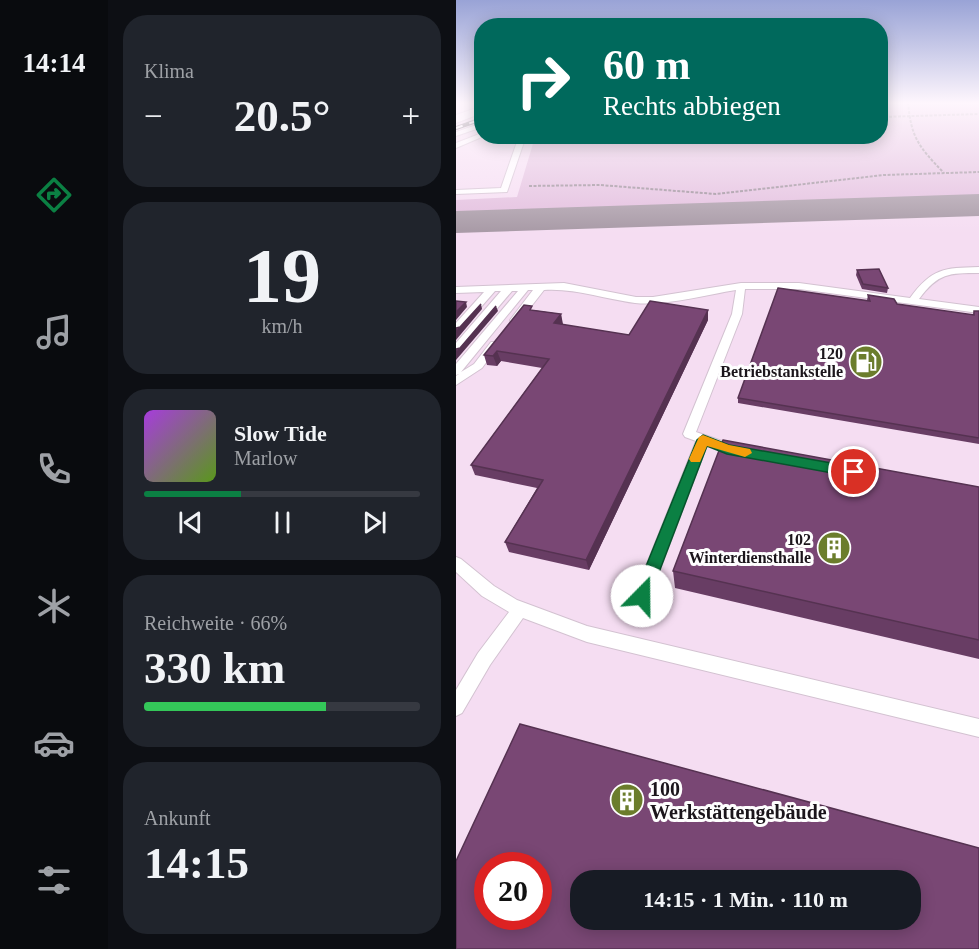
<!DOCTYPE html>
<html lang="de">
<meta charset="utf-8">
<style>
body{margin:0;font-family:Georgia,serif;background:#20242c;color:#f1f3f6;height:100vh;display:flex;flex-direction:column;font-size:22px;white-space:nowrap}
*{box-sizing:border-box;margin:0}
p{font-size:20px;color:#9ea1a6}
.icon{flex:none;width:33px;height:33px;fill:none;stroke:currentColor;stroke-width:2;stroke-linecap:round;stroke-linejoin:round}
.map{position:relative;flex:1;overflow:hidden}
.panel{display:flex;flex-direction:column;gap:15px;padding:15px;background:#0d0f14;width:348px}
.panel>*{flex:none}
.top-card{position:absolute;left:18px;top:18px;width:414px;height:126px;border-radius:24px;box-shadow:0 3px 15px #0003;background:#00695c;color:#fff;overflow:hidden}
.speed{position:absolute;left:18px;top:852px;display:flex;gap:12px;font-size:30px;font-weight:700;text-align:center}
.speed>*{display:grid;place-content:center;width:78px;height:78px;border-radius:50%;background:#171b24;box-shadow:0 3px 15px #0003;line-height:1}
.speed .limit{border:9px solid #d22;background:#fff;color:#111}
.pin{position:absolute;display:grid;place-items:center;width:51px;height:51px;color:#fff;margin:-26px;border:3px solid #fff;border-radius:50%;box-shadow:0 2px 6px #0007}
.me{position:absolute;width:66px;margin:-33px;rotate:22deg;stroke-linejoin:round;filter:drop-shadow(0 0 4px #0008)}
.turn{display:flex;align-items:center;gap:21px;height:126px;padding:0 30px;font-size:27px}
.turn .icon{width:78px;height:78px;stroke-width:2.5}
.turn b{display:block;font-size:42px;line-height:51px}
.big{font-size:45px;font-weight:600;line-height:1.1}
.panel .widget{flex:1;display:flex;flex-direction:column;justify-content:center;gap:9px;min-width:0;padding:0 21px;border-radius:24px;background:#20242c}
.panel .dial{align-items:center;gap:0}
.dial b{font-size:78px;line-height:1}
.song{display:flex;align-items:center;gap:18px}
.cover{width:72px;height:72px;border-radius:9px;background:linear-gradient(135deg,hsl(280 70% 55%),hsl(90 70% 35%))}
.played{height:6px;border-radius:3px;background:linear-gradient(90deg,#0b8043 35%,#363941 35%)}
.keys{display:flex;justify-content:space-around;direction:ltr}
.heat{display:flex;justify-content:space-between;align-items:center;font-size:33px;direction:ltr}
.charge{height:9px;border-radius:4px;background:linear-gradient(90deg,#34c759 66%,#363941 0)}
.trip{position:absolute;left:114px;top:870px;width:351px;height:60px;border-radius:24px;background:#171b24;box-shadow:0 3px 15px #0003;font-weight:600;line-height:60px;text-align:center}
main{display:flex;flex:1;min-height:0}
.tab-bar{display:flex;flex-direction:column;width:108px;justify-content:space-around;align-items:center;background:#090b0e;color:#9ea1a6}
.tab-bar .icon{width:42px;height:42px}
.tab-bar .on{color:#0b8043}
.tab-bar b{font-size:27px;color:#f1f3f6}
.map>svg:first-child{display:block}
</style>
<main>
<nav class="tab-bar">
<b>14:14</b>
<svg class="icon on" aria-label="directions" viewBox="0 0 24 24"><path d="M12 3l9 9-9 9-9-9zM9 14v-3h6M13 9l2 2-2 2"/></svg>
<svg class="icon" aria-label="music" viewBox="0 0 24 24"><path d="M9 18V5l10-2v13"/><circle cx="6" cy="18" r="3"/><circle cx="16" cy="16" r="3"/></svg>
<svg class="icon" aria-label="phone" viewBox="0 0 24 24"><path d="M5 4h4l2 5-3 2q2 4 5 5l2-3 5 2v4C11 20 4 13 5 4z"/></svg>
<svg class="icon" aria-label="climate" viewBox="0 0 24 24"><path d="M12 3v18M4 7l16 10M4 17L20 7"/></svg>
<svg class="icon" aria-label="car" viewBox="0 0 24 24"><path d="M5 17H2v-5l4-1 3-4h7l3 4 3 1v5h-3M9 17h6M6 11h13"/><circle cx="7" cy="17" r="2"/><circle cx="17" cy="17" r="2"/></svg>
<svg class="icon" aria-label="filters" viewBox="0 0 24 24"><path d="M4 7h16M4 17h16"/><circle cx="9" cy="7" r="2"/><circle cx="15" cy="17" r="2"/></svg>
</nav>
<section class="panel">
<div class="widget"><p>Klima</p>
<div class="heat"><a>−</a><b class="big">20.5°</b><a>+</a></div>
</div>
<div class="widget dial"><b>19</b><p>km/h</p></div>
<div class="widget">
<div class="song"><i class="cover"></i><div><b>Slow Tide</b><p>Marlow</p></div></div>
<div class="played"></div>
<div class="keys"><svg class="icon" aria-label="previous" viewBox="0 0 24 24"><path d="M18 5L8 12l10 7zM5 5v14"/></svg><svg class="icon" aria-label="pause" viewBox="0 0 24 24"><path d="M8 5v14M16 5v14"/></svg><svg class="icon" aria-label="next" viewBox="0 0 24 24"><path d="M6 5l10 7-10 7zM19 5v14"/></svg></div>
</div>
<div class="widget"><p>Reichweite · 66%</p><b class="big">330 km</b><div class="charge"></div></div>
<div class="widget"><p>Ankunft</p><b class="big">14:15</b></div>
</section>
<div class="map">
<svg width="523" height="949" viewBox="0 0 523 949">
<rect width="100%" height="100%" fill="#fdeafa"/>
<!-- built -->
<path fill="#f5ddf2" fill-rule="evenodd" d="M425,102H523V949H0V122L25,112L26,136H424ZM32,866H82V916H32ZM124,880H454V920H124Z"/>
<!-- green -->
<path fill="#e2bddd" d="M425,102H523V198L0,215V200L61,197L79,137L424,136Z"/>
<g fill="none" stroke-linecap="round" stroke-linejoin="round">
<!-- taxiway -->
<path fill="#a799a5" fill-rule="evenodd" d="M523,194V216L0,233V211Z"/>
<!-- lane casing -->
<g stroke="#d3c2d1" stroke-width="2">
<path id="lane" d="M26,123V127L0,136V132Z
M26,133V136H28L0,148V143Z
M63,136H70L51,192L0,194V190L45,188Z
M523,267V273C493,273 482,273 463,299L523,307V313L343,289H289L286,314L240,432L286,448L288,451L281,456L251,445L194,596L192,601L186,603L180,601L178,596L240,441L229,437L227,434L276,314L280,290C249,295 209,306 179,303C148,299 119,288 88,290L63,322H55L54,320L77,290H72L5,372L18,364L35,342H43L44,344L26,368L0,385V376L3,374L0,375V364L62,291H56L4,352L0,353V343L45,291H39L4,331L0,332V323L28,292L0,293V287L108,283L180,297H197L285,283H343L454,298C476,268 488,268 523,267Z
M0,557L5,559L38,586L61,600L131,626L523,719V737L131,642L67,618L34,665L6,713L0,716V690L22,653L53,612L26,596L0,572Z"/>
</g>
<!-- street casing -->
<g stroke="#d3c2d1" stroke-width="2">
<path id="street" d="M26,106V113L0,123V115Z"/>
</g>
<!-- path -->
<path stroke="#958893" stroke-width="2" stroke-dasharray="3 1.5" stroke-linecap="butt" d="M452,102C455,138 463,147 488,173
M424,117L523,114
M73,186L144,185L260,194L428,175L523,172"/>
<!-- lane -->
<use href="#lane" fill="#fff" fill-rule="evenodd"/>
<!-- street -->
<use href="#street" fill="#fff" fill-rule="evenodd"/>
<!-- rail casing -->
<g stroke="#514850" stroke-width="4">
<path id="rail" d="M0,128L26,119"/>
</g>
<!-- rail -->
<use href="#rail" stroke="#fefefe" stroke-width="2" stroke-dasharray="7" stroke-linecap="butt"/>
</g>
<!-- wall -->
<path fill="#683d64" d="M401,270L432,288L431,293L406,289L400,275Z
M412,295L441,304L517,315L518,311H523V444L282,403V398L411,300Z
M77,310L105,314L106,325L173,335L252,320L133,570L53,552L49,542L81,488L19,475L15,465L86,368L45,361L41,366L31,365L28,355Z
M523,487V659L219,588L217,571Z"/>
<!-- shaded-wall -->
<path fill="#553251" d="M10,302L11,307L0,320V312Z
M25,304L26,309L0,340V332Z
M40,306L42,311L0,360V353Z
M252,310V320L133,570L130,560Z
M105,314L107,324L100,333L98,323Z
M41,351L45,361L41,366L37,356Z"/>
<!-- building -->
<path fill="#794774" stroke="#553251" stroke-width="1.5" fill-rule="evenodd" d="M423,269L432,288L407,284L401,270Z
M322,288L414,301L412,295L438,299L441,304L518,315V311H523V438L282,398Z
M0,301L10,302L0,312Z
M194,301L252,310L130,560L49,542L87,480L15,465L93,359L41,351L37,356L28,355L68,305L76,306L74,310L105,314L98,323L173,335Z
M25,304L0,332V328L4,327Z
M40,306L0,353V349L4,348Z
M267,440L523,487V640L217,571Z
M64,724L523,848V949H0V861ZM32,866H82V916H32ZM124,880H454V920H124Z"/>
<!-- sky -->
<linearGradient id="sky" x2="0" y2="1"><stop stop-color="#99a3d6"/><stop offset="0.44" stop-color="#fef6fd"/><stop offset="1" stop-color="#fef6fd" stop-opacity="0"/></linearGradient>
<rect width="523" height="234" fill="url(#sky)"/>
<!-- route -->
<path fill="#0b8043" stroke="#07532c" stroke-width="1.5" d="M247,435L273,445L398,467L404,472L398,477L271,454L251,446L194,596L191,601L186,603L180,601L178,596L241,440Z"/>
<!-- slow -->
<path fill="#f59e0b" d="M247,435L273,445L294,449L296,453L289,457L251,446L244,462H235L233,459L243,437Z"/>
<!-- icons -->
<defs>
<g id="fuel-disc" transform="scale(1.725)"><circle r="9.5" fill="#6b7d2c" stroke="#fefefe"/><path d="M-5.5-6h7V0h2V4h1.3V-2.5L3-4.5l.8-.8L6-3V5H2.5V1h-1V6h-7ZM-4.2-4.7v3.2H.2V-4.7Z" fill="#fff"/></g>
<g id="building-disc" transform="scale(1.725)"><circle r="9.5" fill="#6b7d2c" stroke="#fefefe"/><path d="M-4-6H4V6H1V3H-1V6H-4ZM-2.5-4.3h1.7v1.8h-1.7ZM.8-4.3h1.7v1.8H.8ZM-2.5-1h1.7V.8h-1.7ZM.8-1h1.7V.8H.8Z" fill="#fff"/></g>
</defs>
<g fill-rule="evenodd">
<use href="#fuel-disc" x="410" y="362"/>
<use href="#building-disc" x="378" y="548"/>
<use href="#building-disc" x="171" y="800"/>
</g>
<g text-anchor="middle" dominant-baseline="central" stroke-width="6" stroke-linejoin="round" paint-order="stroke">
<!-- poi labels -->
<g font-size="16" font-weight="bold" fill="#1b151b" stroke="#fefefe" text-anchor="end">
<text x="387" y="353">120<tspan x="387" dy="18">Betriebstankstelle</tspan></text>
<text x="355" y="539">102<tspan x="355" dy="18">Winterdiensthalle</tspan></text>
</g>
<!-- near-poi labels -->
<g font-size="20" font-weight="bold" fill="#1b151b" stroke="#fefefe" text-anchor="start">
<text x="194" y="789">100<tspan x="194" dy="23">Werkstättengebäude</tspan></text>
</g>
</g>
</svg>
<div class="speed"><div class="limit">20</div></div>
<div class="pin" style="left:398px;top:472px;background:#d93025"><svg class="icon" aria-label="arrive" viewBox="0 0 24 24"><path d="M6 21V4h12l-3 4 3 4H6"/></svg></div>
<svg class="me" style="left:186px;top:596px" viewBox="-20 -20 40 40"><circle r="19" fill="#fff"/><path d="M0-13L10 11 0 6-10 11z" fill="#0b8043"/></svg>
<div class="trip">14:15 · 1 Min. · 110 m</div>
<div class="top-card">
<div class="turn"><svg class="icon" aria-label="right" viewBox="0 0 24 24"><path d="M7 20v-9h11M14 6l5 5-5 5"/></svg><div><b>60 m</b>Rechts abbiegen</div></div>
</div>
</div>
</main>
